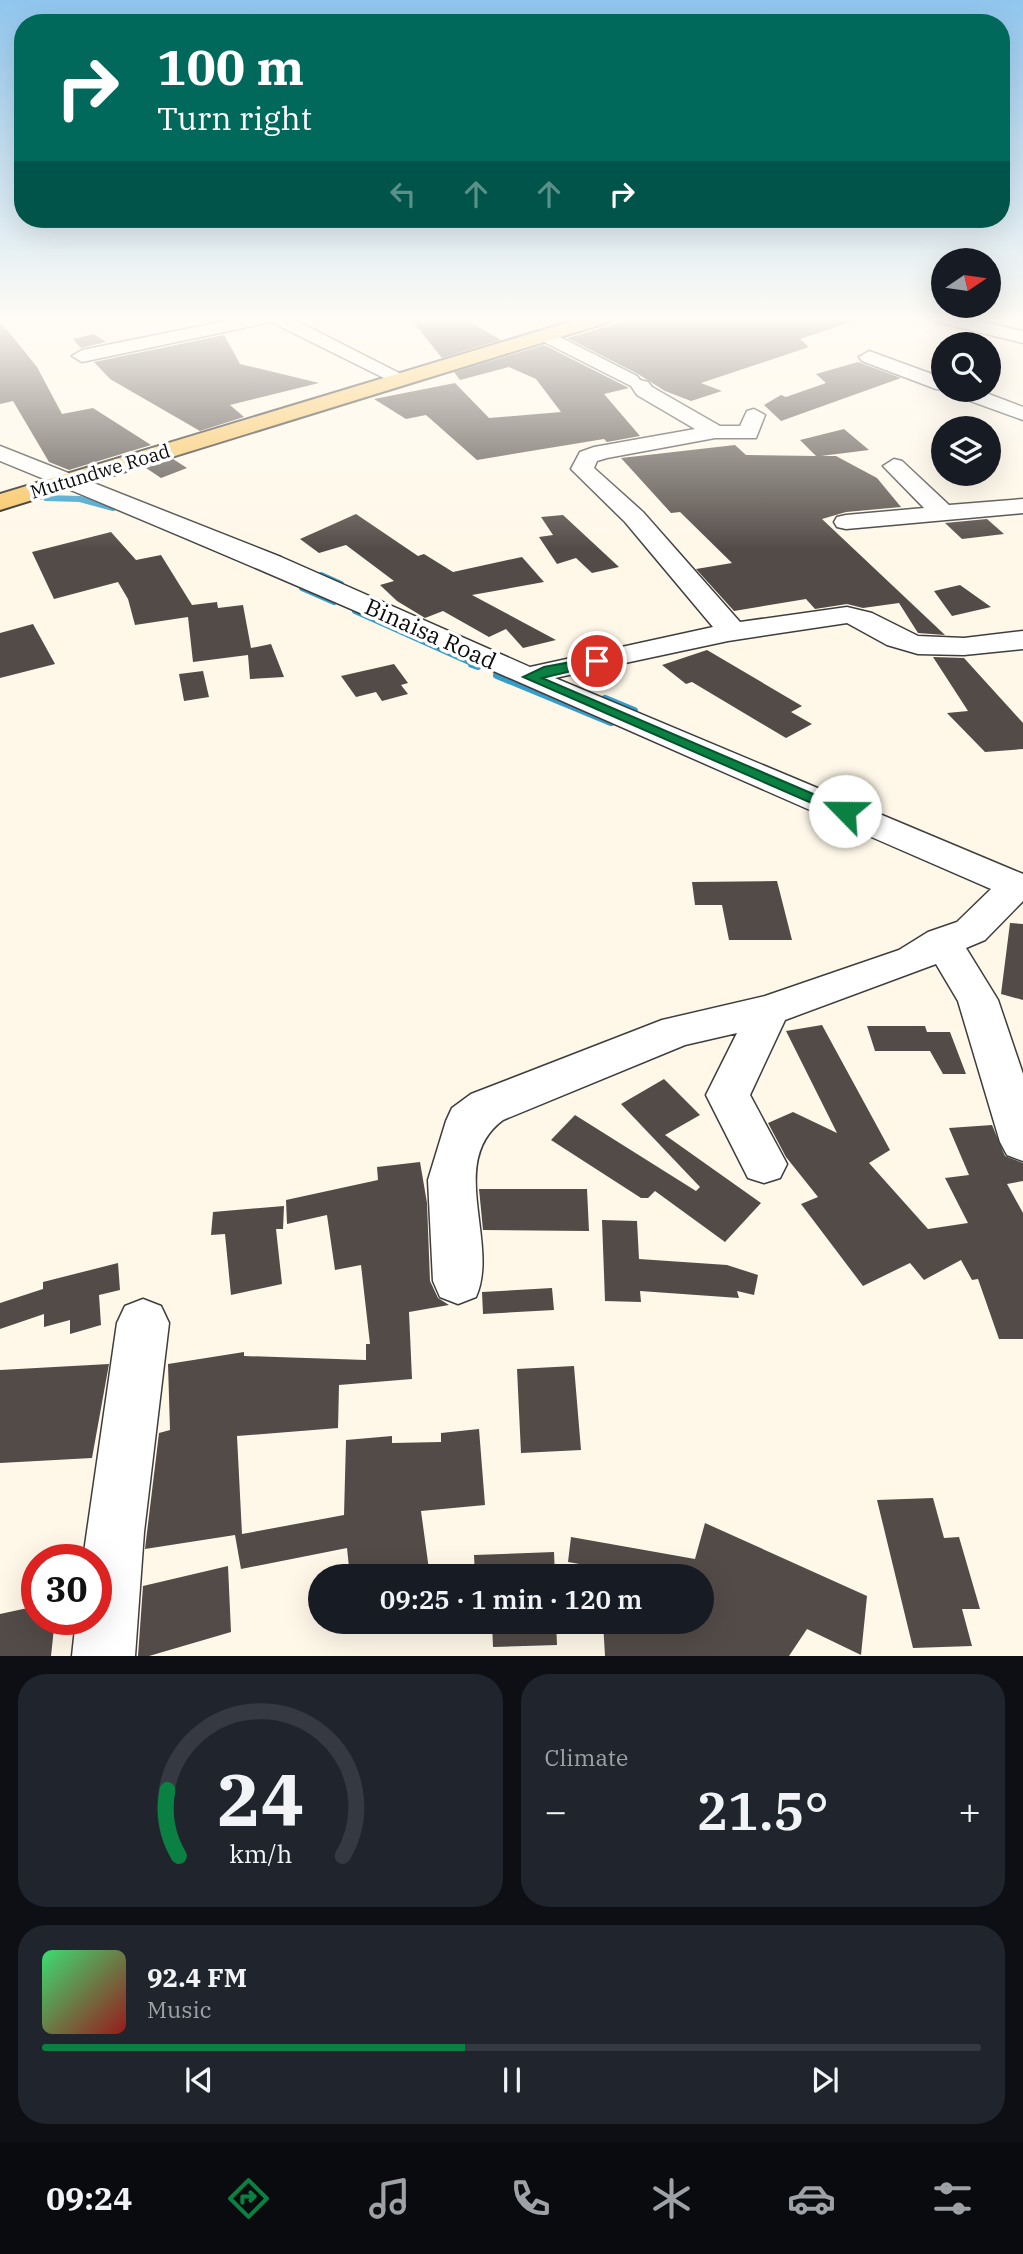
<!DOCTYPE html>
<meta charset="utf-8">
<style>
body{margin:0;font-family:"IBM Plex Serif",serif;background:#20242c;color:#f1f3f6;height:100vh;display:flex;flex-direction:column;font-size:26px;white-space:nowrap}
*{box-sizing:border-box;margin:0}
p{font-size:23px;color:#9ea1a6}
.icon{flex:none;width:38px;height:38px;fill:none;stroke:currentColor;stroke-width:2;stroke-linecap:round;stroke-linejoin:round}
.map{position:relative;height:1656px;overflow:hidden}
.details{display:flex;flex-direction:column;gap:18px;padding:18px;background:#0d0f14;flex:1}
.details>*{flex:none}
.hud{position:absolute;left:14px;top:14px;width:996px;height:214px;border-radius:28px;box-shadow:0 7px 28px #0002;background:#00695c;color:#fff;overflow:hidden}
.needle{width:46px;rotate:77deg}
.controls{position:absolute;left:931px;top:248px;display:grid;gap:14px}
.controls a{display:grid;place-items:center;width:70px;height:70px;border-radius:50%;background:#171b24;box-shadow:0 7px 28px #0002;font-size:35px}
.speed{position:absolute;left:21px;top:1544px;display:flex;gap:14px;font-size:35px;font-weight:700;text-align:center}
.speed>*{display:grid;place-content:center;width:91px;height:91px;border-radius:50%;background:#171b24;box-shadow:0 7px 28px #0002;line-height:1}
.speed .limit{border:10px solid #d22;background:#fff;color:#111}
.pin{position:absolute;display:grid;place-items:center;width:60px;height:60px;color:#fff;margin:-30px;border:4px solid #fff;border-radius:50%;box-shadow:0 2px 7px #0007}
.me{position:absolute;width:77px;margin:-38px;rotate:293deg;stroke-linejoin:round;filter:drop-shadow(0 0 5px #0008)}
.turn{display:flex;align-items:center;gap:24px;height:147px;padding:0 28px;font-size:32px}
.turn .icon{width:91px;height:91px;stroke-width:2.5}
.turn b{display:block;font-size:49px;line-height:60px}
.lanes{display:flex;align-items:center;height:66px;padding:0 28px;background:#0003;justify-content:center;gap:35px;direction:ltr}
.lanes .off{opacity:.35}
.big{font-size:52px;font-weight:600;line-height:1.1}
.details .widget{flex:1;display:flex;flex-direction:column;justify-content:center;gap:10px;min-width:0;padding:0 24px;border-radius:28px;background:#20242c}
.details .dial{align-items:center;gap:0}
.dial svg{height:182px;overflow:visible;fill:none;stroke:#363941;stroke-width:7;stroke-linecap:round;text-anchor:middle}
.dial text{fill:#f1f3f6;stroke:none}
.song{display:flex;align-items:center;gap:21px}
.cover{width:84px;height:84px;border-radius:10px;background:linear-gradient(135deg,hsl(140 70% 55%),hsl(0 70% 35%))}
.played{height:7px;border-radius:4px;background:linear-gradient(90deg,#0b8043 45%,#363941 45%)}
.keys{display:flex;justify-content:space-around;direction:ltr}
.heat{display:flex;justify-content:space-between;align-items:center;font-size:38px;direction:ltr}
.details .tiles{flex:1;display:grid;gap:18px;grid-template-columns:1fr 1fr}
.widget:last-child{grid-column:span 2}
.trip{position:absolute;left:308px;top:1564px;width:406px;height:70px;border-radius:35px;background:#171b24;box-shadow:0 7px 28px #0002;font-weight:600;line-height:70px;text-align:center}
.tab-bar{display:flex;height:112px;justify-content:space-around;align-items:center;background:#090b0e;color:#9ea1a6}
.tab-bar .icon{width:49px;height:49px}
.tab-bar .active{color:#0b8043}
.tab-bar b{font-size:32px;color:#f1f3f6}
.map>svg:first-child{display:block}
</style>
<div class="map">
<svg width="1023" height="1656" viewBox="0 0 1023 1656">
<rect width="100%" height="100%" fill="#fff8e9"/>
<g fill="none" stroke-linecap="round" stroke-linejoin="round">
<!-- stream-far1 -->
<path stroke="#359fcc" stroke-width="6" d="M46,498L80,499L113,508
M321,575L341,584
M302,588L334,602
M355,611L476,665"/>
<!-- stream -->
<path stroke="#359fcc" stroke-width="8" d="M472,664L478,666
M497,675L611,722
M605,699L634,711"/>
</g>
<!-- building -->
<path fill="#534b47" d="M410,318H463L501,340L442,358Z
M636,318H852V322L800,339L809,347L701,383L722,391L691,401L665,391L638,374L567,338Z
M0,321L37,367L62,414L93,408L151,445L69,470L49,462L13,401L0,404Z
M94,334L106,342L81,348L73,339Z
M224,335L240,364L319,383L230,405L244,417L200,431L110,379L94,362Z
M544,345L629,388L604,394L640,436L607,442L604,439L477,460L426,415L406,419L374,399L455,383L489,418L561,412L536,379L509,367L460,380L454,372Z
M858,362L901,378L781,421L764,405L781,395L786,397L826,383L816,374Z
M844,429L869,450L821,456H836L877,478L901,507L846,512L822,519L945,635L918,633L899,603L863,608L847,604L815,609L806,599L734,611L696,569L732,563L680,512L671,513L621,458L735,445L746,455L816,456L800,440Z
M173,459L187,468L161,478L146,468Z
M356,514L418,556L424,554L453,572L522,557L544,582L472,595L556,640L523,648L506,629L489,637L443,611L425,618L397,601L380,585L394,581L346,545L319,553L300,539Z
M563,515L619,567L592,573L576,558L557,564L539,537L553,535L541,517Z
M987,519L1004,534L962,539L945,523Z
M111,532L136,560L161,555L192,605L217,602L218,608L243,605L251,648L271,644L284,677L250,679L248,655L193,662L188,617L135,625L128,599L118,582L54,599L32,552Z
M960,585L991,607L952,616L934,591Z
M33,624L55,664L0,678V633Z
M707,650L802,706L791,712L812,724L786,738L692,682L686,684L662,665Z
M933,657L964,658L1023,723V749L985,752L947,713L968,711Z
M394,664L408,683L401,685L408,694L382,701L376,692L356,697L341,676Z
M203,671L209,697L184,701L179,674Z
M777,881L792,940H729L722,905H695L692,882Z
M1010,923L1023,924V1000L1001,994Z
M822,1025L890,1150L869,1163L928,1229L968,1223L945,1178L969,1175L949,1128L992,1125L1005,1156L1023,1163V1181L1007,1184L1023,1213V1339H999L978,1279L972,1280L961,1260L924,1280L910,1263L863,1286L801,1204L818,1197L786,1157L768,1123L793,1112L837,1133L786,1031Z
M867,1026H925L927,1032H950L966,1074H943L930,1051H875Z
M664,1079L700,1115L665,1135L761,1203L725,1242L655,1191L648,1198H641L551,1140L575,1115L696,1191L700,1187L621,1104Z
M420,1162L427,1203L430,1281L438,1298L449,1305L409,1312L412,1379L339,1385L338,1428L237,1436L242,1534L344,1515L346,1440L392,1436V1443L441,1442V1433L479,1429L485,1505L421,1511L430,1577H350L347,1548L241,1569L235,1535L145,1549L159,1433L170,1430L168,1364L244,1352V1356L366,1360V1344H370L361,1265L335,1270L327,1215L287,1224L286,1200L378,1180L377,1167Z
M479,1189H587L589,1231L483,1230Z
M284,1206L283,1229H276L282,1284L231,1295L225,1234L211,1235L213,1212Z
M602,1220L637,1221L639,1259L727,1265L758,1275L754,1295L737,1291L739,1298L640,1291L641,1302L605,1301Z
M118,1263L120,1290L99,1295L101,1325L70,1334V1320L44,1327V1314L0,1329V1303L43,1289V1282Z
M552,1288L554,1310L483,1314L482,1292Z
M109,1364L92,1458L0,1463V1370Z
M574,1366L581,1450L521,1453L517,1369Z
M933,1498L944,1538L959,1537L980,1609H962L972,1646L913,1648L877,1500Z
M705,1523L867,1596L861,1655L807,1629L789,1656H605L603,1622H702V1577H653L568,1562L571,1537L695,1559Z
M554,1552L555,1577H475L474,1555Z
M228,1566L231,1632L149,1656H138L143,1586Z
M37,1606V1619H55L51,1656H0V1614Z
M492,1622H556L557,1645L493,1647Z"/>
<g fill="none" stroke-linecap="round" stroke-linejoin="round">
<!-- minor casing -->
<g stroke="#3e3e3e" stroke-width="3">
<path id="minor" d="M240,318H291L411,379L401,385L394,383L271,322L82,362L72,356L82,350Z
M934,318H965L1023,331V343L937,322Z
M544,329L637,376L640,380L648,382L652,387L720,426H740L747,411L754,409L765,415L756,438H715L607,458L597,461L594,468L643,512L740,622L847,607L872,613L918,636L964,638L1023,631V649L964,655L918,654L887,645L847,623L728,641L555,678L1023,874V901L985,940L966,948L998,1000L1023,1074V1161L1007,1155L1000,1142L958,1001L936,964L785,1020L750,1095L787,1164L780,1178L764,1183L748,1178L706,1095L737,1033L685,1045L503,1120C446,1162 500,1243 476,1297L458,1304L440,1297L433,1281L428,1180L446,1121L452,1108L471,1094L662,1020L765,996L899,950L928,932L957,922L991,889C661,746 333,597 0,461V446L281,557L530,667L713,627L625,522L571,469L580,452L594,447L695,429L637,395L631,386L538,339L535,335Z
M869,351L943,378V390H946L936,389L862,361L859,357Z
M948,390H978L1023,407V420L951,394Z
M894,459L902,461L949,505L1023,499V513L846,529L837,527L834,522L837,517L846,515L924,508L883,466Z
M143,1299L161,1306L169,1323L144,1532L135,1656H72L76,1619H96V1559H83L117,1323L125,1306Z"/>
</g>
<!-- major casing -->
<g stroke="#1c1c1c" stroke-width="4">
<path id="major" d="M582,318H612L609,322L0,510V494Z"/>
</g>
<!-- minor -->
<use href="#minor" fill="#fff" fill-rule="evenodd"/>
<!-- major -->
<use href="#major" fill="#f8c45f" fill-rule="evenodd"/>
</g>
<!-- sky -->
<linearGradient id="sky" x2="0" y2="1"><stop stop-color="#91c6ee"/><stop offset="0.58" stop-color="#fffcf5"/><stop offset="1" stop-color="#fffcf5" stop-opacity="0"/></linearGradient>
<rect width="1023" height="550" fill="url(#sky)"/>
<!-- route -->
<path fill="#0b8043" stroke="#07532c" stroke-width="2" d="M597,657L601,658V664L542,678L853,811L850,815H839L523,677L544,667Z"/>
<g text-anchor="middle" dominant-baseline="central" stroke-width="7" stroke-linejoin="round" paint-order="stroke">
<!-- far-street labels -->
<g font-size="19" fill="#0b0b0b" stroke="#fff">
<text transform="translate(100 471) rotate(-17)">Mutundwe Road</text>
</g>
<!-- street labels -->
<g font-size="23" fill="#0b0b0b" stroke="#fff">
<text transform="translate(431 633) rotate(24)">Binaisa Road</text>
</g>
</g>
</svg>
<div class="controls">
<a><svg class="needle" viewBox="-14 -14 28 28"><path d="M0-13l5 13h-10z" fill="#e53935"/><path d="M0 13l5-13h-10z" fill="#9ea1a6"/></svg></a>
<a><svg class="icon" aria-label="search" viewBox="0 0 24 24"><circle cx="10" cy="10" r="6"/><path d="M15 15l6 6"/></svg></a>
<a><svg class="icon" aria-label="layers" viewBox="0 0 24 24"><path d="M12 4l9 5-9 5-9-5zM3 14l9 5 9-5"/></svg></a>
</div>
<div class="speed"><div class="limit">30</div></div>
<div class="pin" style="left:597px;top:661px;background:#d93025"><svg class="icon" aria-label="arrive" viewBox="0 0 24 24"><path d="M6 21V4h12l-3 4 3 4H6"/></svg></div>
<svg class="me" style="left:845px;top:811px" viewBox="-20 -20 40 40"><circle r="19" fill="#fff"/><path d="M0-13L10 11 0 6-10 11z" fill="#0b8043"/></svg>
<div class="trip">09:25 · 1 min · 120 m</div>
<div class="hud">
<div class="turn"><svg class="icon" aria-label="right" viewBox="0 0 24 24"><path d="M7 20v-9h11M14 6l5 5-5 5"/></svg><div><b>100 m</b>Turn right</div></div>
<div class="lanes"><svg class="icon off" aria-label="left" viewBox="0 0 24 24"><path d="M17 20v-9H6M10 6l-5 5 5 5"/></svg><svg class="icon off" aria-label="ahead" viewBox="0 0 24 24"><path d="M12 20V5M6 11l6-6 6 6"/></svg><svg class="icon off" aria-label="ahead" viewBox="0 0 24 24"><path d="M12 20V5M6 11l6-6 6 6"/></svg><svg class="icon" aria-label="right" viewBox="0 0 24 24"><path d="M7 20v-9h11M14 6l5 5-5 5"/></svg></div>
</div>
</div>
<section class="details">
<div class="tiles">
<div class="widget dial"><svg viewBox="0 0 100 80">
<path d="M14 69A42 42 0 1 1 86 69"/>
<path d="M14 69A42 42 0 0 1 9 40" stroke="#0b8043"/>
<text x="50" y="56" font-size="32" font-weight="700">24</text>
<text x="50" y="72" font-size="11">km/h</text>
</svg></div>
<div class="widget"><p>Climate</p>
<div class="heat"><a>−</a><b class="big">21.5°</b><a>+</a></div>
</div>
<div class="widget">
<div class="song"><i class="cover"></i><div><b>92.4 FM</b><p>Music</p></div></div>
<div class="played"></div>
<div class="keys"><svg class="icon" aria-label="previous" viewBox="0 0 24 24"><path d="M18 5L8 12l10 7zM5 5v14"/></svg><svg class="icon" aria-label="pause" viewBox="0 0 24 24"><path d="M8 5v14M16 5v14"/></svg><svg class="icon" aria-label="next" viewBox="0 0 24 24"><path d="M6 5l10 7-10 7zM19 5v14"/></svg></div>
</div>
</div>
</section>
<nav class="tab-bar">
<b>09:24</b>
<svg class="icon active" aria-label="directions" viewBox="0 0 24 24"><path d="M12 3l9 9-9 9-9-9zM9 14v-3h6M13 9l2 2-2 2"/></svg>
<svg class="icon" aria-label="music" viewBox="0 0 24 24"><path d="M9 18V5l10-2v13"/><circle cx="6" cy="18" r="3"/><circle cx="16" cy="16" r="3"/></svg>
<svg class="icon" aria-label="phone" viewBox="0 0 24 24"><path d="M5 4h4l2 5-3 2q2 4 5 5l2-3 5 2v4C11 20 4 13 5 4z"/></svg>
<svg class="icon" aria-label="climate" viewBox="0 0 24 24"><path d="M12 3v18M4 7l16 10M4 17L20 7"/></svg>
<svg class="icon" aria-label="car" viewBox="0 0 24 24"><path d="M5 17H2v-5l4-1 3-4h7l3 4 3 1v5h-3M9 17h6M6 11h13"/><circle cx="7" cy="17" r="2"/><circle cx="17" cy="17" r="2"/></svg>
<svg class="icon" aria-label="filters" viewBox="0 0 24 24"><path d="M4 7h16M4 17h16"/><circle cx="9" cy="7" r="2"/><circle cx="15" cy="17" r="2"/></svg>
</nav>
